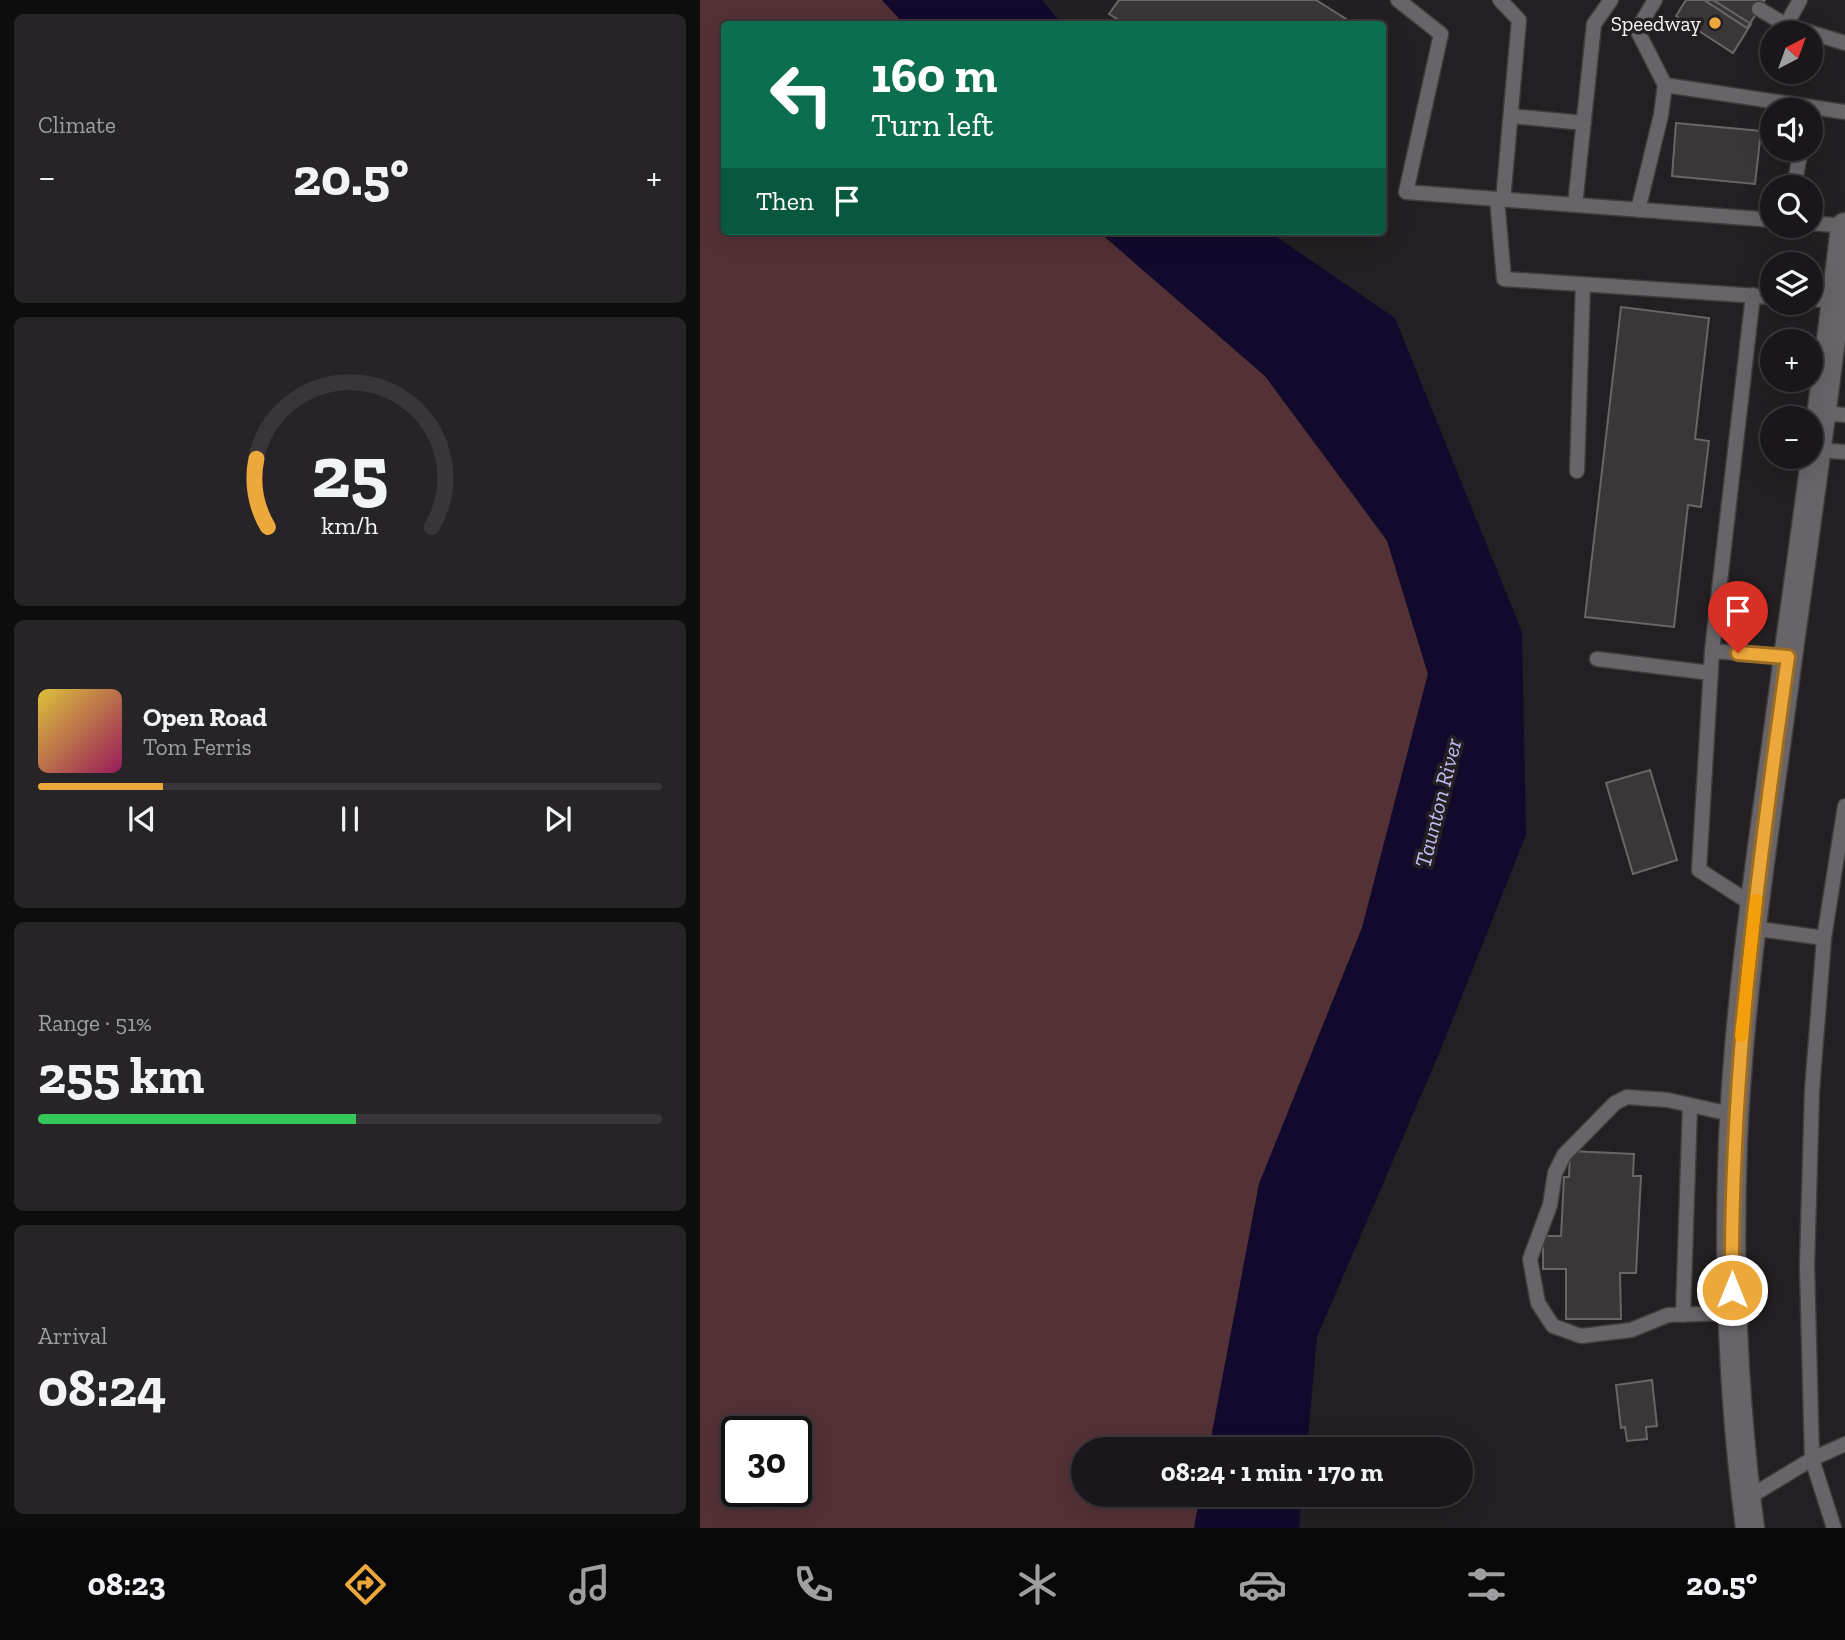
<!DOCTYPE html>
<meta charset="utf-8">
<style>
body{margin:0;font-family:"Zilla Slab",serif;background:#272427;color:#f1f3f6;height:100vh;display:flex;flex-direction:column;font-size:26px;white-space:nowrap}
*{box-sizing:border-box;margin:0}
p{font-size:23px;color:#9f9fa2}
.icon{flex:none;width:38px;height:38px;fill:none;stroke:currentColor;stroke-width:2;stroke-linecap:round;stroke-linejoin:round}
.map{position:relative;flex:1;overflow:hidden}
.sheet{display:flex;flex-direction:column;gap:14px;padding:14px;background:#0e0d0e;width:700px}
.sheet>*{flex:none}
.banner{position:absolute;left:21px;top:21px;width:665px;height:214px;border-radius:7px;box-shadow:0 7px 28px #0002,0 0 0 2px #383639;background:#0b6e4f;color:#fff;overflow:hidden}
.needle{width:46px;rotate:41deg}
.tools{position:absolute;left:1060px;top:21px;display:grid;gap:14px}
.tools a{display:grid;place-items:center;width:63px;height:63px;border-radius:50%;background:#1a171a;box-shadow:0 7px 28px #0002,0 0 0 2px #383639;font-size:35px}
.speed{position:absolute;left:21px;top:1416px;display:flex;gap:14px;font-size:35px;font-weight:700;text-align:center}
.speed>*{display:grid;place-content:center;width:91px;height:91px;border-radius:50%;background:#1a171a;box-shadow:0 7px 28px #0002,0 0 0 2px #383639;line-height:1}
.speed .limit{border:4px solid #111;border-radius:10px;background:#fff;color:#111}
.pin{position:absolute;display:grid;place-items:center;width:60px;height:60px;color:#fff;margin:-72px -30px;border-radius:50% 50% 50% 0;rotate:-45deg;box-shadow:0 0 7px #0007}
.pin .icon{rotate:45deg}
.me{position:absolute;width:77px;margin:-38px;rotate:0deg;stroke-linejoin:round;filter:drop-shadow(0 0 5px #0008)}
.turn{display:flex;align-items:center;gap:24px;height:147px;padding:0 35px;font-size:32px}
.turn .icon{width:91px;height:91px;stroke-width:2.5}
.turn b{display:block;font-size:49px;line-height:60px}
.then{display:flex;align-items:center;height:66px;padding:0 35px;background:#0003;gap:14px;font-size:26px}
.big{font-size:52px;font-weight:800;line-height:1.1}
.sheet .widget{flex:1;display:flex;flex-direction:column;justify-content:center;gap:10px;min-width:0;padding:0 24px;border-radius:10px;background:#272427}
.sheet .dial{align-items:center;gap:0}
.dial svg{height:182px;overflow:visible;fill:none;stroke:#383639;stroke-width:7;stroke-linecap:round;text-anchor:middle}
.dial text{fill:#f1f3f6;stroke:none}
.song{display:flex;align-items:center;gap:21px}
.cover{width:84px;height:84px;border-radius:10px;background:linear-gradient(135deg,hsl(50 70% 55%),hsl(330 70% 35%))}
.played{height:7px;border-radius:4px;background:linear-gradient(90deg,#eda83b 20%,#383639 20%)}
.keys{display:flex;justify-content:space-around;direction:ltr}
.heat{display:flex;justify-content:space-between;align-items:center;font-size:38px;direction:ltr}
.charge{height:10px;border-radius:5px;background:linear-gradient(90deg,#34c759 51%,#383639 0)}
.trip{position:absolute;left:371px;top:1437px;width:402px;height:70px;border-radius:35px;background:#1a171a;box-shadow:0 7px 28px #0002,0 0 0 2px #383639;font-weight:800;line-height:70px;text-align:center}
.tab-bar{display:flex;height:112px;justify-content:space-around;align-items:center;background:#0a090a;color:#9f9fa2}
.tab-bar .icon{width:49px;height:49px}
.tab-bar .active{color:#eda83b}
.tab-bar b{font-size:32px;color:#f1f3f6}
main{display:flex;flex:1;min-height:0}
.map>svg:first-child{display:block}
</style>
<main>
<section class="sheet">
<div class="widget"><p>Climate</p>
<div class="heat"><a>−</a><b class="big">20.5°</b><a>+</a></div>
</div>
<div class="widget dial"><svg viewBox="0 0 100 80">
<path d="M14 69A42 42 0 1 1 86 69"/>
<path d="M14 69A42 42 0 0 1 9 39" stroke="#eda83b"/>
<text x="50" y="56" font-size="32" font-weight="700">25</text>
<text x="50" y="72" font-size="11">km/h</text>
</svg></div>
<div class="widget">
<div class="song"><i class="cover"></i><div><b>Open Road</b><p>Tom Ferris</p></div></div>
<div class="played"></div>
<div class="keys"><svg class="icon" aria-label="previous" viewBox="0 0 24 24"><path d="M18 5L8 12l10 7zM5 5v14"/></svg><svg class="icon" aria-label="pause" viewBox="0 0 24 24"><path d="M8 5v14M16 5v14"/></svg><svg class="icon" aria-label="next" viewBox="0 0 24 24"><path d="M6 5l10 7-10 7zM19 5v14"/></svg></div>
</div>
<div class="widget"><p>Range · 51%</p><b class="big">255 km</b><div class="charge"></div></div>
<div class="widget"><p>Arrival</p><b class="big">08:24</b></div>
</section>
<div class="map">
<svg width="1145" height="1528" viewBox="0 0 1145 1528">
<rect width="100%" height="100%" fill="#231f22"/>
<!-- green -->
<path fill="#533136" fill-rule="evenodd" d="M0,0H182L204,24H24V231H398L565,376L687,541L728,674L662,928L559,1184L509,1449H383V1494L500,1495L494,1528H0ZM37,1432H96V1491H37Z"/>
<!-- water -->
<path fill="#120a2d" d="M182,0H342L362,24H204Z
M398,231H568L695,318L822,632L826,835L741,1049L617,1337L607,1449H509L559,1184L662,928L728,674L687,540L565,376Z
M500,1495H602L599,1528H494Z"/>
<!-- building -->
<path fill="#3b3638" stroke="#6c6568" stroke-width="2" d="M419,0H616L654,24H425L409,14Z
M986,0H1013L1051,24L1033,53L976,16Z
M1004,0H1065L1047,28Z
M976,123L1061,131L1055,184L972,176Z
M921,307L1009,318L995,439L1009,441L1001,507L988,505L974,627L885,617Z
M950,770L977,860L933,874L906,783Z
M870,1151L934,1154L933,1176H941L936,1273H920L921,1319H866V1269H843V1236H861L864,1177H869Z
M952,1380L957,1426L946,1427L947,1439L927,1441L925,1427L921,1428L916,1385Z"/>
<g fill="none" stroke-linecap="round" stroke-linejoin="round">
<!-- service casing -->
<g stroke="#403d3f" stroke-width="17">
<path id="service" d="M698,0L741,34L706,192L1073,220
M800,0L819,20L803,200
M955,0L937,30L965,85
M1100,0L1086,25L1145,43
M1059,9L1086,25
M811,116L884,123
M1094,187L1101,149
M797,199L804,279L1073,297
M875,205L894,24L911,0
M938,210L961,115L965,85L1145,112
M1111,223L1145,226
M1053,295L1012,651L999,870L1055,906
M1111,299L1136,301
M1123,413L1145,415
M1117,450L1145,452
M877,471L883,284
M1012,651L1088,657
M897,659L1011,673
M1052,928L1124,938L1112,1091L1107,1266L1112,1459L1134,1528
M1124,938L1145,806
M1032,1313L968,1315L931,1330L881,1336L853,1326L838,1303L830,1259L850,1205L855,1173L864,1155L915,1103L927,1097L968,1100L1035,1115
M983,1315L990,1105
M1046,1499L1112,1459L1145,1444"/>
</g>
<!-- minor casing -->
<g stroke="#403d3f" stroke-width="31">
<path id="minor" d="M1050,1528C1033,1399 1028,1271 1033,1141C1040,979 1067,818 1088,657C1108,514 1128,371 1145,227"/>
</g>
<!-- service -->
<use href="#service" stroke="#696468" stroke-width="14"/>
<!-- minor -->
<use href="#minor" stroke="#696468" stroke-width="28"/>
</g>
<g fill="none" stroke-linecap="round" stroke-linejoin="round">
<!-- route casing -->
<g stroke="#9a6d26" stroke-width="18">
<path id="route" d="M1032,1290C1030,1077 1058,867 1088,657L1038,653"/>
</g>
<!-- route -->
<use href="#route" stroke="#eda83b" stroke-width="12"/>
<!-- slow -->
<path stroke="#f59e0b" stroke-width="12" d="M1041,1036L1056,900"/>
</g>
<!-- markers -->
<circle fill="#eda83b" stroke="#231f22" stroke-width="2.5" cx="1015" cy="23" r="7"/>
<g text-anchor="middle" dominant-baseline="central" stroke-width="7" stroke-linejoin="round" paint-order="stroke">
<!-- poi labels -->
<g font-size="21" fill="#f7f4f6" stroke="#231f22" text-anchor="end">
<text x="1001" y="23">Speedway</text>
</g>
<!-- water labels -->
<g font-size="23" font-style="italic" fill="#c1bdf4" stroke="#231f22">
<text transform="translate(738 803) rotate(-76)">Taunton River</text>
</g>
</g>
</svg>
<div class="tools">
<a><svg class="needle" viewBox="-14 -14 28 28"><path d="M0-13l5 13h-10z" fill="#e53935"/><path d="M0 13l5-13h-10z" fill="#9f9fa2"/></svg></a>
<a><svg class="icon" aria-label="sound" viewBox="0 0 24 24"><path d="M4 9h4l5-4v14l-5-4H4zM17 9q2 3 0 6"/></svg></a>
<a><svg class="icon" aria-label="search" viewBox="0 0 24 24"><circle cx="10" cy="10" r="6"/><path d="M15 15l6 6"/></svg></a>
<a><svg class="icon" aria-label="layers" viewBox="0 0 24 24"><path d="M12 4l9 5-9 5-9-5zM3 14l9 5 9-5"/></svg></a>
<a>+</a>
<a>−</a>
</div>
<div class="speed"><div class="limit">30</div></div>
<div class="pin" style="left:1038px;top:653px;background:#d93025"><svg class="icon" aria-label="arrive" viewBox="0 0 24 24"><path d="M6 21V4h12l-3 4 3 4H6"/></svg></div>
<svg class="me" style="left:1032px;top:1290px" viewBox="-20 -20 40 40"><circle r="17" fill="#eda83b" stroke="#fff" stroke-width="3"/><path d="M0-11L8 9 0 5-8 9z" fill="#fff"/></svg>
<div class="trip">08:24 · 1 min · 170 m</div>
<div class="banner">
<div class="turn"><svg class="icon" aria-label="left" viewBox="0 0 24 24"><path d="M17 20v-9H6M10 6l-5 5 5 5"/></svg><div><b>160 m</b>Turn left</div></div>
<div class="then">Then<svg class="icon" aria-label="arrive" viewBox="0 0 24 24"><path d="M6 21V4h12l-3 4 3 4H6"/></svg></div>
</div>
</div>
</main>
<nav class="tab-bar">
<b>08:23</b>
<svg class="icon active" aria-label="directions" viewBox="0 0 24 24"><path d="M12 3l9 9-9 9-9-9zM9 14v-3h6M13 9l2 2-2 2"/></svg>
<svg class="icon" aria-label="music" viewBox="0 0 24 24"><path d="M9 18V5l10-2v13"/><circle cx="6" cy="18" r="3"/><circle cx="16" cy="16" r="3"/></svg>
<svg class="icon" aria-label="phone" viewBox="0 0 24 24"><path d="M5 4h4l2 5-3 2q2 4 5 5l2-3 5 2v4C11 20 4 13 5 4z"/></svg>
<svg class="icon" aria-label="climate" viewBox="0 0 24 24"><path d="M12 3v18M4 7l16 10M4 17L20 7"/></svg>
<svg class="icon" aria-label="car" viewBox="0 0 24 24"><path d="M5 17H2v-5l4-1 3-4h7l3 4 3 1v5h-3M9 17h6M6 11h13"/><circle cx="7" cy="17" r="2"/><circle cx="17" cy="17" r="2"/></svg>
<svg class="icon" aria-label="filters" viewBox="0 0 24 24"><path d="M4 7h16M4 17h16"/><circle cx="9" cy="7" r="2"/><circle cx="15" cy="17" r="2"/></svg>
<b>20.5°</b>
</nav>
